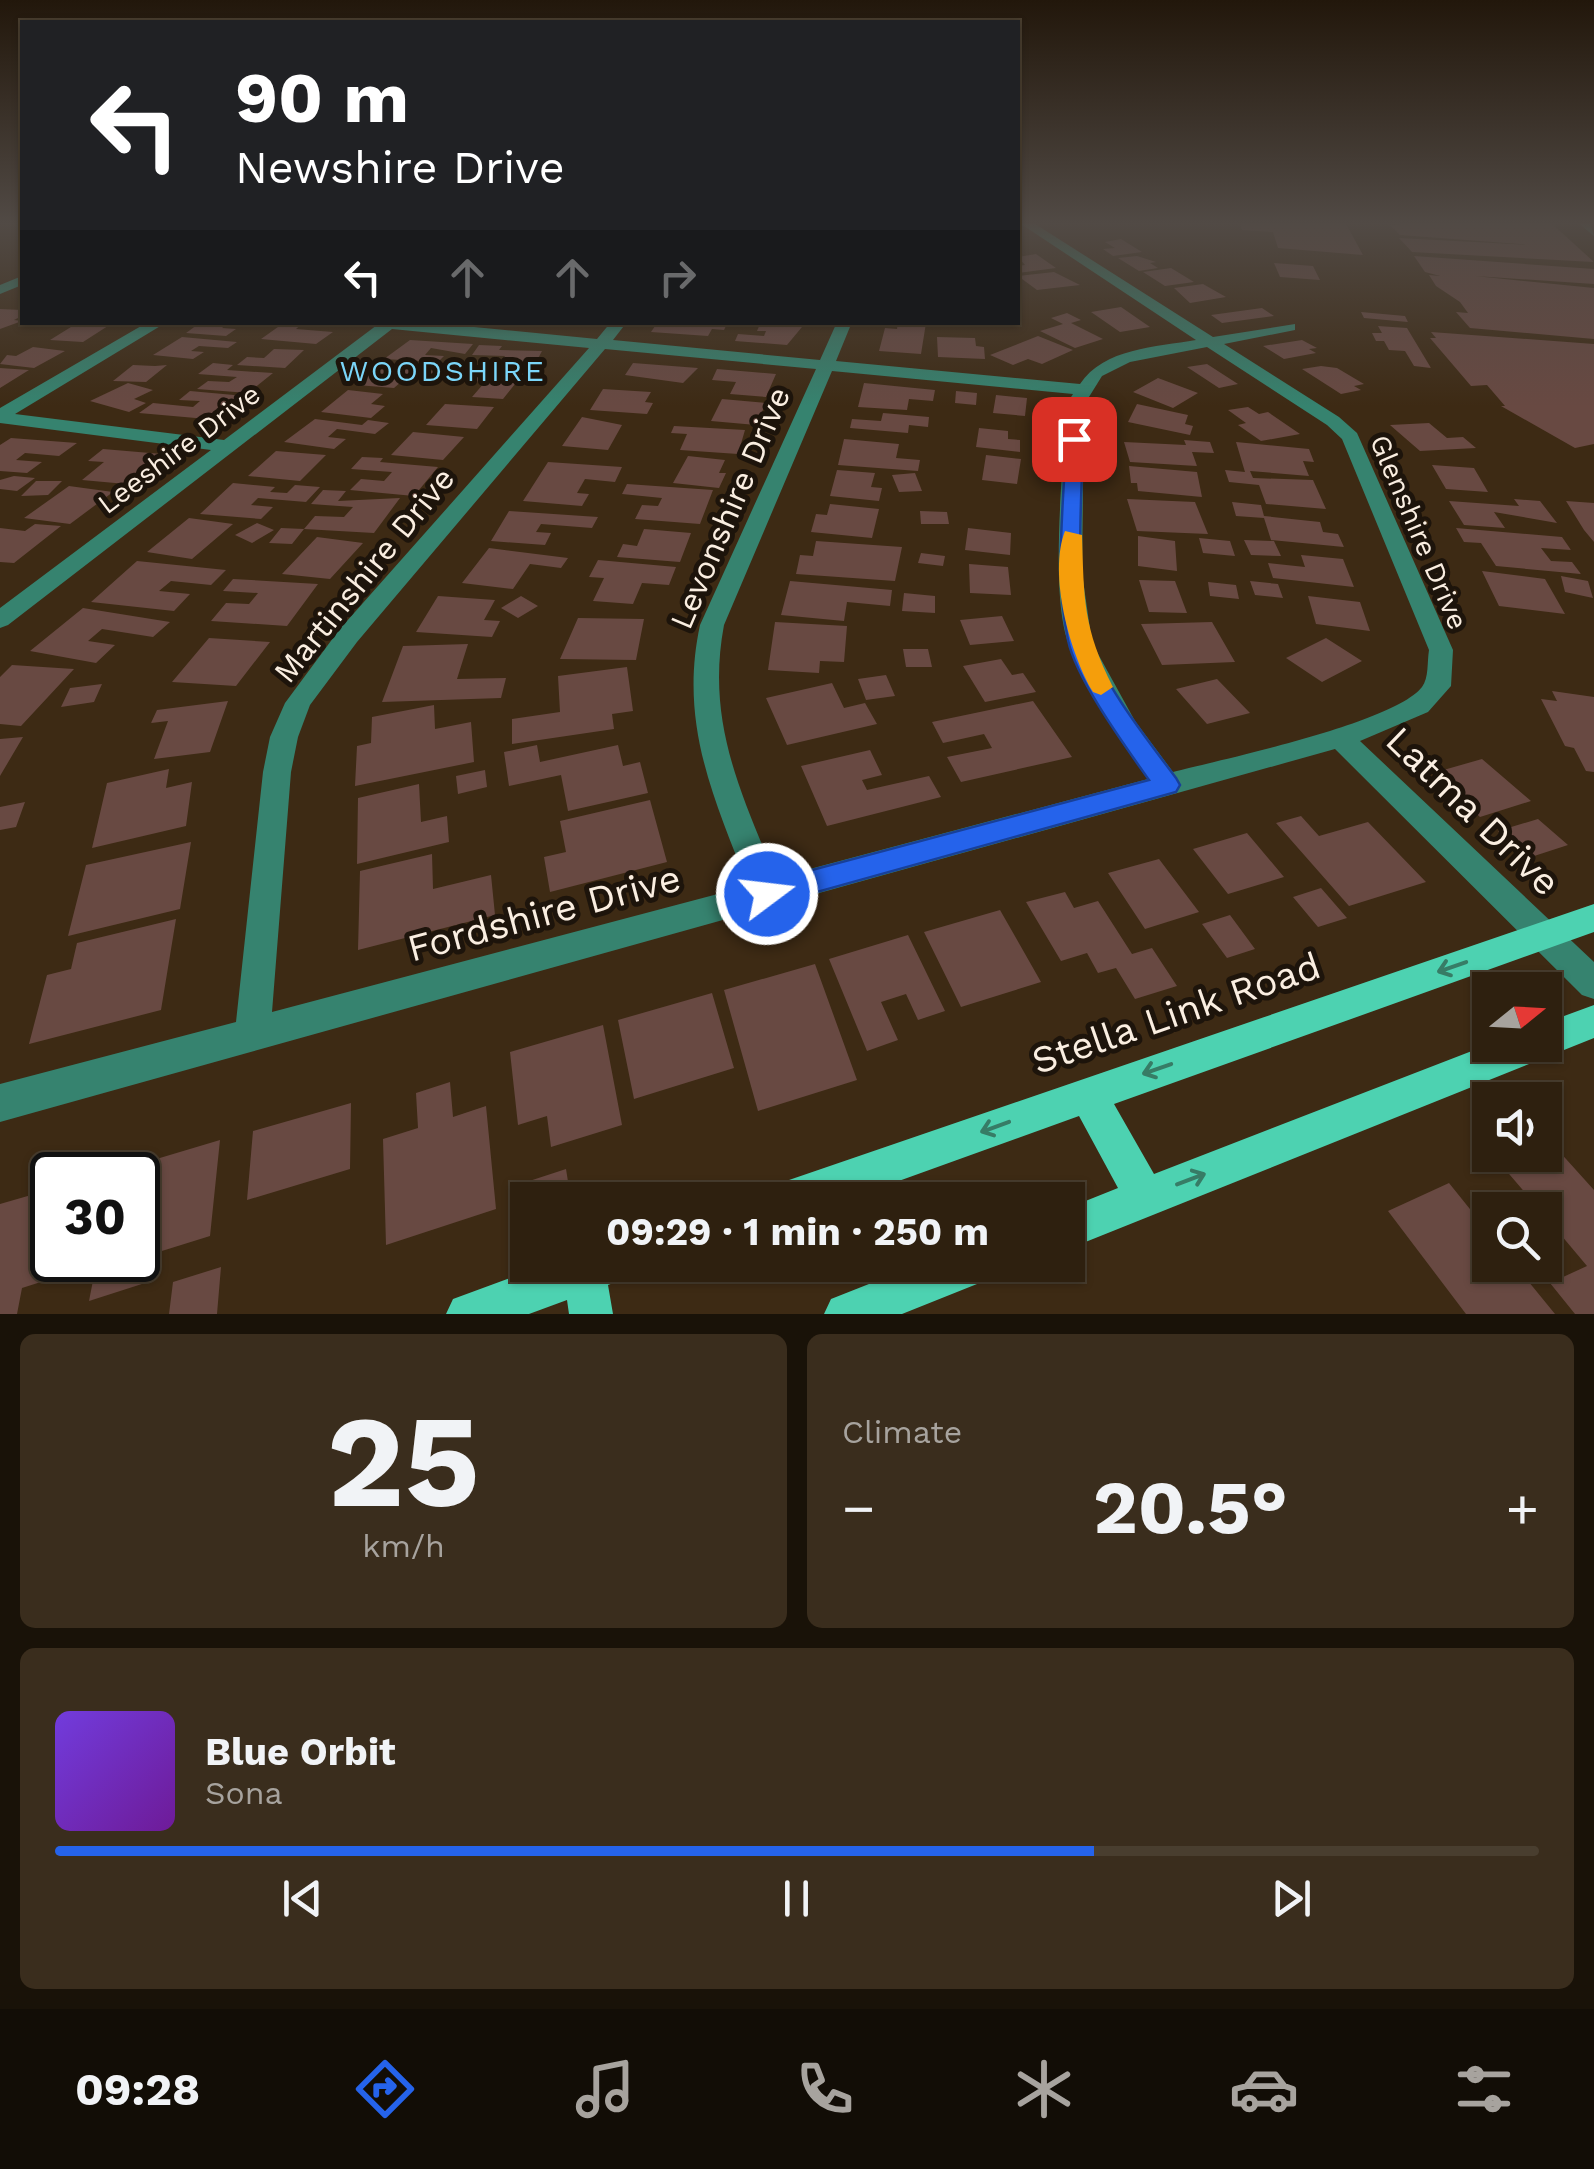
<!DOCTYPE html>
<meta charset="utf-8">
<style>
body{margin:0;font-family:"Work Sans",sans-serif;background:#3a2d1d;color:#f1f3f6;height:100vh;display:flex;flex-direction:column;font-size:38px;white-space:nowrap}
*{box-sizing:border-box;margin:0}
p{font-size:32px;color:#a7a39e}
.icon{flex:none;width:55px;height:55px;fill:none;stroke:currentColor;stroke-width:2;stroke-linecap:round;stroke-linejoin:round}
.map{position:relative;height:1314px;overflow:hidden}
.side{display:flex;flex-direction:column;gap:20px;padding:20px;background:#191208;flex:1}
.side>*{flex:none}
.hud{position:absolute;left:20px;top:20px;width:1000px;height:305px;border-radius:0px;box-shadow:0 2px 8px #0004,0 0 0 2px #493e2f;background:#202124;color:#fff;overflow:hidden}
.needle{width:65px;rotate:72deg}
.tools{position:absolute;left:1472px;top:972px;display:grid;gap:20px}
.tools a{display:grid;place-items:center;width:90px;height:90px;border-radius:0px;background:#2e200f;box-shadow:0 2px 8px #0004,0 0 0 2px #493e2f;font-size:50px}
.speed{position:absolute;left:30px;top:1152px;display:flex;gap:20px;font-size:50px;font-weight:700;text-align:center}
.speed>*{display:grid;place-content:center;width:130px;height:130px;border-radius:50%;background:#2e200f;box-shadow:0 2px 8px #0004,0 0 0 2px #493e2f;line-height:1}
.speed .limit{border:5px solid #111;border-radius:15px;background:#fff;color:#111}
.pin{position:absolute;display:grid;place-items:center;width:85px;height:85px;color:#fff;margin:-42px;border-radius:20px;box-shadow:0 5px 15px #0006}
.me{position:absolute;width:110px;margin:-55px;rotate:75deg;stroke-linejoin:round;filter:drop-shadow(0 0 8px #0008)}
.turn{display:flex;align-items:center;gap:35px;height:210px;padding:0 50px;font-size:45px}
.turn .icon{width:130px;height:130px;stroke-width:2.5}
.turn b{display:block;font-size:70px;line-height:85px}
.lanes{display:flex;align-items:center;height:95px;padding:0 50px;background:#0003;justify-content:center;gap:50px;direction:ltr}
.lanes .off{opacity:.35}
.big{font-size:75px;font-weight:700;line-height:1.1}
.side .widget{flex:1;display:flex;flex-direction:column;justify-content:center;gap:15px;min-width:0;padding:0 35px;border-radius:15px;background:#3a2d1d}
.side .dial{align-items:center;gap:0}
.dial b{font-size:130px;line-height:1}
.song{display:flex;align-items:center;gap:30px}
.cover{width:120px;height:120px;border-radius:15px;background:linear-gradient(135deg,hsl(260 70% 55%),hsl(280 70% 35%))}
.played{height:10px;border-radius:5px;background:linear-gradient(90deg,#2563eb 70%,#493e2f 70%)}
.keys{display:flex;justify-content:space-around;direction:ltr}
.heat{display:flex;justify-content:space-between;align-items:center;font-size:55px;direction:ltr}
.side .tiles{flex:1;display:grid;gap:20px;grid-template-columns:1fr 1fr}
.widget:last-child{grid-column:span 2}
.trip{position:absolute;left:510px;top:1182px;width:575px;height:100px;border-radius:0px;background:#2e200f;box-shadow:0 2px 8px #0004,0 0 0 2px #493e2f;font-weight:700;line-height:100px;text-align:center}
.tab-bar{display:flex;height:160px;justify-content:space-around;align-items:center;background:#120d06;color:#a7a39e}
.tab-bar .icon{width:70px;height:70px}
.tab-bar .current{color:#2563eb}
.tab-bar b{font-size:45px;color:#f1f3f6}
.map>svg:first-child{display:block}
</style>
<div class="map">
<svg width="1594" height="1314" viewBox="0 0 1594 1314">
<rect width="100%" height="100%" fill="#3d2a14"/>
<!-- building -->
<path fill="#684942" d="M1239,222H1345L1363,255L1278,248L1273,232L1242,230Z
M1396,222H1550L1594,262L1412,252L1399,238L1532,245L1400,235L1390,225H1399Z
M1121,239L1142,252L1113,256L1103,249L1115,248L1105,242Z
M1036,254L1056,268L1018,273V266L1025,265L1018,257Z
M1137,256L1156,262L1150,263L1158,268L1139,271L1118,258Z
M1414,256L1594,269V284L1475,276L1594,288V339L1470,328L1456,312L1468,313L1460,302L1436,286L1429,275L1440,276L1425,272Z
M1274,263L1313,266L1320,280L1280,277Z
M1171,268L1194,282L1165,286L1143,272Z
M1054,272L1080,285L1037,290L1018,276Z
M1203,284L1226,297L1190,303L1174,288Z
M1121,307L1150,327L1120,332L1091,312Z
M1262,308L1274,316L1222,323L1211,315Z
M0,309L22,310V316L14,320L22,321L0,329Z
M1361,312L1405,316L1408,322L1364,318Z
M1067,313L1081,320L1071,323L1103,339L1075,348L1040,331L1063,324L1051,318Z
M79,322L111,324L83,342L50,340Z
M201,322H230L222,328L236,329L226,336L186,333Z
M285,322H304L296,329L333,332L316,344L261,339Z
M728,322L724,330L712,329L708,336L651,332L657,323Z
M898,322L926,323L921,354L879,351L885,328L897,329Z
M760,324L802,327L787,345L735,341L738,334L764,336L766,331H757Z
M1378,326L1407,328L1431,368L1414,366L1405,351L1389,350L1384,341H1376L1372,333H1382Z
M1431,332L1594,344V444L1575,448L1501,406H1505L1487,385L1471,386L1430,338H1436Z
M1038,336L1073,350L1042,364L1028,359L1013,365L990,355Z
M182,337L237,342L228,348L199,346L191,351L204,352L193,359L153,355Z
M937,337L975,338L976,346L984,347L985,359L938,357Z
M410,340L473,344L465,354L431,348L425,355L444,356L438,362L384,359Z
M1302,340L1317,348L1309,349L1316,353L1284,359L1263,346Z
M479,345L502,346L499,350L542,351L531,372L496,371L505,356L472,355Z
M33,347L65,351L34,368L0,364L7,355L16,356Z
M274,349L304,350L285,368L237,365L247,357L264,358Z
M213,363L233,365L227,370L273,373L248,393L197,389L208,381L229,382L237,377L198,374Z
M633,363L698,368L683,383L625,375Z
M1207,364L1238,384L1219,388L1187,367Z
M133,365L155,366L167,365L146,382L113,381Z
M380,366L436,371L431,376L410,374L394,388L357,385Z
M1321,366L1337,368L1364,384L1354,386L1361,390L1341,394L1302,369Z
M0,368L29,370L0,388Z
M717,369L776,374L766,397L730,394L736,382L712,380Z
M458,373L472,375L519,379L503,399L472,397L485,382L452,379Z
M1158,378L1198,393L1173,408L1133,392Z
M128,383L153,390L134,399L146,403L129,412L90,401Z
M864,383L935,390L933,401L909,399L907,410L858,407Z
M603,389L651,392L645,402L653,403L647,414L590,410Z
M348,390L383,394L371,404L385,406L371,418L321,412Z
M190,391L245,396L207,419L139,413L153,403L193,407L200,401L179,400Z
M956,391L977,393L976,405L955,403Z
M996,395L1027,398L1025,416L993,413Z
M722,399L766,403L756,425L711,421Z
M445,404L494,407L477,429L426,425Z
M1137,404L1188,415L1185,424L1193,426L1190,435L1128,422Z
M1248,407L1259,414L1268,412L1300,434L1261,441L1238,425L1246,423L1228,410Z
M883,413L929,417L928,427L909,425L908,433L850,428L852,419L881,421Z
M582,417L622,425L608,450L562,446Z
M315,419L362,425L368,420L389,423L375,434L337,429L328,437L346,439L334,449L284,442Z
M1429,423L1447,438L1463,437L1476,448L1420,451L1390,425Z
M674,426L745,430L738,454L680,450L687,434L671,433Z
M979,428L1008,431V439L1020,440V452L976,447Z
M413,432L464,437L443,460L391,455Z
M11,438L77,443L59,456L25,453L16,460L42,462L27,473L0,471V445Z
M844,439L899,444L896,458L920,460L918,471L838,465Z
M1184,440L1210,442L1214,453L1192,452L1197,466L1130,462L1124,442L1186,445Z
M1236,442L1309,449L1314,462L1303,461L1309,476L1250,471L1253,478L1313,480L1326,509L1266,504L1259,485L1229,482L1225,470L1245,472Z
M103,449L162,454L126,484L82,480L104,462L88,461Z
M276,451L326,455L300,481L248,476Z
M986,455L1021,459L1017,484L982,480Z
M688,456L725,460L719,473H726L719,488L673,483Z
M362,457L383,458L380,462L438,467L414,496L350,490L361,479L384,481L392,472L351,469Z
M548,462L622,467L615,482L585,479L577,493L589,494L582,506L523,501Z
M1432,465L1474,468L1488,492L1446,489Z
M1129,466L1197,472L1202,497L1138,491L1137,483H1131Z
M837,470L875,473L871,487L882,488L879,501L830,496Z
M915,473L922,491L899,492L892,475Z
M14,476L35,478L17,491L0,489V480Z
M36,481H62L48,495L21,496Z
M233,483L275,487L270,492L287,493L295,485L320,487L306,502L258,498L251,505L273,507L261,519L200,514Z
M627,484L713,490L700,524L635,519L642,505L658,506L662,498L622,494Z
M69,486L113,492L70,524L24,518Z
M323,490L346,491L338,501L400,498L374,533L304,529L315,516L344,517L353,507L311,504Z
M1127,499L1195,502L1208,534L1137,531Z
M1514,499L1540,501L1557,523L1494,512L1505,528L1464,525L1449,501L1519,506Z
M1566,501L1594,503V542L1584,530Z
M1232,502L1261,505L1264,516L1320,522L1323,532L1338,534L1344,547L1271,540L1264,518L1236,516Z
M830,504L879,509L872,538L811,532L816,514L827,515Z
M509,511L598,517L592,528L541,524L536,532L551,533L545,545L491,541Z
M920,511L947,512L949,524H921Z
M189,518L233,524L192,559L147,552Z
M257,523L274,530L252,543L235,535Z
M35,524L61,526L14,563L0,562V528L25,531Z
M281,528L304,529L292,544L269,543Z
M968,528L1011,533L1010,555L965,550Z
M1456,528L1562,537L1571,550L1541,548L1551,561L1572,562L1581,574L1496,566L1481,543L1464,542Z
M644,529L691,533L680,562L617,557L623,544L637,546Z
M1138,536L1175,541L1177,571L1138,566Z
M317,537L363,543L330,579L282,574Z
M1199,538L1230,541L1235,556L1203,553Z
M1244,540L1274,541L1281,556L1251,555Z
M816,541L902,547L895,581L796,574L800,555L813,556Z
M489,548L568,558L561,568L530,564L513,589L462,583Z
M921,553L945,556L943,566L918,563Z
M1301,555L1343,559L1354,587L1273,578L1268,563L1305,567Z
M598,560L676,567L669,585L642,583L633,604L593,601L604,578L589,577Z
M137,561L226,570L211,585L171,581L159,591L190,594L174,611L91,602Z
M969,564L1008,567L1011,595L970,593Z
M1482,571L1545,579L1565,614L1499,606Z
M1561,576L1588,581L1593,598L1565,592Z
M233,579L318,584L287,626L211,621L226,603L249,604L258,593L223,591Z
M1139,580L1175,581L1187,613L1149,612Z
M790,581L892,590L890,606L847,602L844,621L781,615Z
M1250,581L1278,584L1283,598L1255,595Z
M1208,582L1236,585L1239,599L1210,596Z
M904,593L935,596V613L902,611Z
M438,596L495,600L484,620L500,621L492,637L416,632Z
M521,596L538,606L518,618L501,608Z
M1308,596L1360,602L1370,631L1316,624Z
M83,608L170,622L153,637L102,629L88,641L115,645L96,663L30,651Z
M1002,616L1014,641L970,645L960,620Z
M578,618L644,619L636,660L560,659Z
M775,622L847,626L844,662L820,661L819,673L768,670Z
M1212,622L1235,662L1162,665L1141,624Z
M209,638L270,642L236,686L172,682Z
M1326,638L1362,661L1322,682L1286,658Z
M468,644L457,679L506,678L501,698L382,702L403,646Z
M903,649H928L932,667H906Z
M1001,659L1012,675L1023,673L1036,692L985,702L963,666Z
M12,665L74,669L21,726L0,724V677Z
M627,667L633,711L612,714L614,729L512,744V719L560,712L558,676Z
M886,675L895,696L866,700L858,679Z
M1217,679L1250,713L1207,724L1176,689Z
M832,683L844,708L865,703L877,724L787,745L766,698Z
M102,684L94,702L61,707L70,688Z
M1552,691L1594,697V772L1586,771L1574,748L1565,746L1541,699L1557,701Z
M228,701L210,752L154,759L168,721L151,723L157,710Z
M1033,701L1072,757L961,782L947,757L992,748L984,734L943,743L932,722Z
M434,705L435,729L471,722L474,762L355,786L357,746L371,743L372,717Z
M23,737L0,776V739Z
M537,745L540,762L618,745L623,766L640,762L648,793L568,811L561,775L509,786L504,752Z
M870,750L882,775L862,780L867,790L929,776L941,797L827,826L801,766Z
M1482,759L1531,801L1480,817L1433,773Z
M169,769L166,788L192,782L186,826L92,848L107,783Z
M485,770L487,787L458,794L456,776Z
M419,784L421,822L447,816L449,842L357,864L358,798Z
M650,800L667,862L550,892L544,857L566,852L560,821Z
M25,802L16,827L0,830V807Z
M1301,816L1319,836L1368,822L1426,882L1349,906L1276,823Z
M1538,819L1568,845L1528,858L1498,831Z
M1247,833L1284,877L1228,894L1193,849Z
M191,842L180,909L68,936L86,865Z
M432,854L433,889L491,875L495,915L358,950L360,871Z
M1159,859L1199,912L1145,929L1108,873Z
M1321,888L1347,918L1318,927L1293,897Z
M1065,892L1074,908L1098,901L1132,954L1152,948L1177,986L1135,999L1116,968L1098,973L1087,953L1061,961L1026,902Z
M1000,910L1041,982L961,1007L924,932Z
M1230,915L1255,949L1227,958L1202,924Z
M176,919L161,1010L29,1044L47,975L71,969L77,943Z
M908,935L945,1011L918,1020L906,994L881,1002L898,1040L867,1051L829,959Z
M815,964L857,1080L758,1111L724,990Z
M712,993L734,1068L634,1099L618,1020Z
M603,1025L622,1125L551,1147L547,1116L518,1125L510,1052Z
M450,1082L453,1117L486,1106L496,1209L386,1245L383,1139L418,1128L416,1093Z
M351,1103L350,1169L247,1200L253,1131Z
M1548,1139L1594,1190V1314H1575L1550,1283L1587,1266L1545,1216V1210H1540L1498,1161L1511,1155H1545Z
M220,1140L210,1236L149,1255L145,1283L89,1301L97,1260H138V1175L113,1172Z
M566,1169L571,1200H528V1234L516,1238L511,1187Z
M1449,1183L1490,1234V1265H1515L1555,1314H1466L1388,1211Z
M52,1189V1260H69L66,1274L22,1288L17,1314H0V1204Z
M221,1267L217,1314H169L173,1282Z"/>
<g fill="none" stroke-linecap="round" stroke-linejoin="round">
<!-- minor -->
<path fill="#36836f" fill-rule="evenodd" d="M1018,222H1032L1213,337L1295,324V330L1224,344L1339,417L1357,433L1453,650L1451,686L1428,712L1360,741L1594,962V999L1582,995L1335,749L0,1122V1084L236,1022L263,772L270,737L285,703L339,630L589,348L392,329L8,625L0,628V608L211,450L0,423V408L148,322H167L15,414L224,440L381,322H423L597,339L611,322H627L613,340L820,360L837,322H852L836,361L1080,384C1104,348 1156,347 1196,340ZM1207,347L1327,425L1342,439L1429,650C1427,662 1429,678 1422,687C1394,723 1224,759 1173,772L1135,721L1092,643L1082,573L1084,405L1102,376L1130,362ZM605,349L816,369L700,625C679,723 713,796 748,886L272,1012L291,772L298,737L310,705L357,642ZM832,371L1073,394L1066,405C1064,465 1049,593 1069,645C1087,693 1118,738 1148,779L776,878C740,791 706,721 724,625Z
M1577,222H1590L1594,236Z
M22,276V285L0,294V285Z"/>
<!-- major -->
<path fill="#4dd2b1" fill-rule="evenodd" d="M1594,904V932L1114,1104L1154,1174L1490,1044L1545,1045V1023L1594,1005V1038L1068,1249V1208L1118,1188L1079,1116L846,1200H769L775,1186L789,1180Z
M545,1265H627L621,1280L608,1285L613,1314H569L567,1300L529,1314H446L453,1299Z
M917,1265H993L987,1280L902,1314H824L831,1299Z"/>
</g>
<!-- one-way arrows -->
<defs><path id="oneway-shaft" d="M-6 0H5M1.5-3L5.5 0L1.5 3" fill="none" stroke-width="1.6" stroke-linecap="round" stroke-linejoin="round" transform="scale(2.5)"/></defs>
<g stroke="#377c66">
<use href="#oneway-shaft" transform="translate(1452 967) rotate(161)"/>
<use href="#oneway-shaft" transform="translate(1157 1069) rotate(161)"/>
<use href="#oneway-shaft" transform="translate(995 1127) rotate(160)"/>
<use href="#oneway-shaft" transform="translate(1191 1179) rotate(-21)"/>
</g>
<!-- sky -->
<linearGradient id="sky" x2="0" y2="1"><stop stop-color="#22170b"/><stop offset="0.55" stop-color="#514a45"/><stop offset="1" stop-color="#514a45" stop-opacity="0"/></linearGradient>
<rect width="1594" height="406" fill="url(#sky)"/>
<!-- route -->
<path fill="#2563eb" stroke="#184099" stroke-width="2.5" d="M1074,434L1083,439C1082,504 1074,576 1090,640C1101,682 1150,743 1176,778L1180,785L1176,792L767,906L757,903L752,894L757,885L767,882L1149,780C1125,746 1076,679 1068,640C1054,575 1064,504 1066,439Z"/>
<!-- slow -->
<path fill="#f59e0b" d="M1065,531L1082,535C1084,599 1083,628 1113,687L1101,695L1093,692C1070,654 1048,574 1065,531Z"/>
<g text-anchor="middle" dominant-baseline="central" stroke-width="10" stroke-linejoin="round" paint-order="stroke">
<!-- far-street labels -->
<g font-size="28" fill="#faeee1" stroke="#1d140b">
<text transform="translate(179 449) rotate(-37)">Leeshire Drive</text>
<text transform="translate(1419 532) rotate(67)">Glenshire Drive</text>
</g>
<!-- far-neighbourhood labels -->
<g font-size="30" letter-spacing="2.5" fill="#7bd6f9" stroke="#1d140b">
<text x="443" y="370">WOODSHIRE</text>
</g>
<!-- street labels -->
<g font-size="32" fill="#faeee1" stroke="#1d140b">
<text transform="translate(730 508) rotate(-67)">Levonshire Drive</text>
<text transform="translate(364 575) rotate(-51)">Martinshire Drive</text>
</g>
<!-- near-street labels -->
<g font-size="38" fill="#faeee1" stroke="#1d140b">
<text transform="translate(1473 811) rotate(44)">Latma Drive</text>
<text transform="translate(544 913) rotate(-15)">Fordshire Drive</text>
<text transform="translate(1176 1013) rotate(-19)">Stella Link Road</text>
</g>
</g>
</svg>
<div class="tools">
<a><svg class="needle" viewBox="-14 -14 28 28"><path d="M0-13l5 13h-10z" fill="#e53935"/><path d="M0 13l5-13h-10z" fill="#a7a39e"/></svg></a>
<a><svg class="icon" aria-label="sound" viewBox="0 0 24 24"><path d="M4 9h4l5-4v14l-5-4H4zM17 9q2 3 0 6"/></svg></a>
<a><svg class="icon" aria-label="search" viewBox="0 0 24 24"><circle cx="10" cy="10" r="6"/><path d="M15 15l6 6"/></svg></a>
</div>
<div class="speed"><div class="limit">30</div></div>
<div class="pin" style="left:1074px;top:439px;background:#d93025"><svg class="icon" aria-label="arrive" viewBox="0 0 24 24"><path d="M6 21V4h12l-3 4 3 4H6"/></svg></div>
<svg class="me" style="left:767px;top:894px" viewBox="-20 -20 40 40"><circle r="17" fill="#2563eb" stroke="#fff" stroke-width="3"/><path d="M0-11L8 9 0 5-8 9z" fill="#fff"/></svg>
<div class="trip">09:29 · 1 min · 250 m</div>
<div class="hud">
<div class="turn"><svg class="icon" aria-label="left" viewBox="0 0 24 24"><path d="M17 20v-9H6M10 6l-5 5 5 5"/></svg><div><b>90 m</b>Newshire Drive</div></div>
<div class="lanes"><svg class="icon" aria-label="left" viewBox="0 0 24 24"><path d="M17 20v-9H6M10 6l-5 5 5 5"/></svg><svg class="icon off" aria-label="ahead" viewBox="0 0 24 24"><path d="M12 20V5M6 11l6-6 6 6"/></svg><svg class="icon off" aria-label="ahead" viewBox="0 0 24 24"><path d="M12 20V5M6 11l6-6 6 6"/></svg><svg class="icon off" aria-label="right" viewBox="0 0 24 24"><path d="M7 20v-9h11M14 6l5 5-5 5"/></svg></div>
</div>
</div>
<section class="side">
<div class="tiles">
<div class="widget dial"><b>25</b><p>km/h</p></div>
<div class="widget"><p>Climate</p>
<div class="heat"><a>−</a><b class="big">20.5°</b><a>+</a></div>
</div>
<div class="widget">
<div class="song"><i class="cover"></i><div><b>Blue Orbit</b><p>Sona</p></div></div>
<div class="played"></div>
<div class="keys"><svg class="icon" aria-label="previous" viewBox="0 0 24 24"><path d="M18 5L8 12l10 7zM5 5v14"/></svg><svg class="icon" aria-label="pause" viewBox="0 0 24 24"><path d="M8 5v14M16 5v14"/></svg><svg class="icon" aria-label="next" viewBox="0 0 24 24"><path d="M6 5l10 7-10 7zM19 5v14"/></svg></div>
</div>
</div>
</section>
<nav class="tab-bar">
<b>09:28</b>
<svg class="icon current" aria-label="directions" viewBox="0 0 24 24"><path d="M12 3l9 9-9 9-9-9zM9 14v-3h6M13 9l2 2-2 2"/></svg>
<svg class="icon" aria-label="music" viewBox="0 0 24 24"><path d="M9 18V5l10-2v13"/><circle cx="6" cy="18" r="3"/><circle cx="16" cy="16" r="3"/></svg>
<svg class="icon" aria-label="phone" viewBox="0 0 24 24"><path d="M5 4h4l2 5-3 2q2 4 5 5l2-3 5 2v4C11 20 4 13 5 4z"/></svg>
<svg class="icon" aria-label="climate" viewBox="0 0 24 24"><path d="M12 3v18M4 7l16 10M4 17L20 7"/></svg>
<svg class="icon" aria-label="car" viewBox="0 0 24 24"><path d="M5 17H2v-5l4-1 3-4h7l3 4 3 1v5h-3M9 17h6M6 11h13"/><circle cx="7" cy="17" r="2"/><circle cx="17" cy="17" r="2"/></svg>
<svg class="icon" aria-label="filters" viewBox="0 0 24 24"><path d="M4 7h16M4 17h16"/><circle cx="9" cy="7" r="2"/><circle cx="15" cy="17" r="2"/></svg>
</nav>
